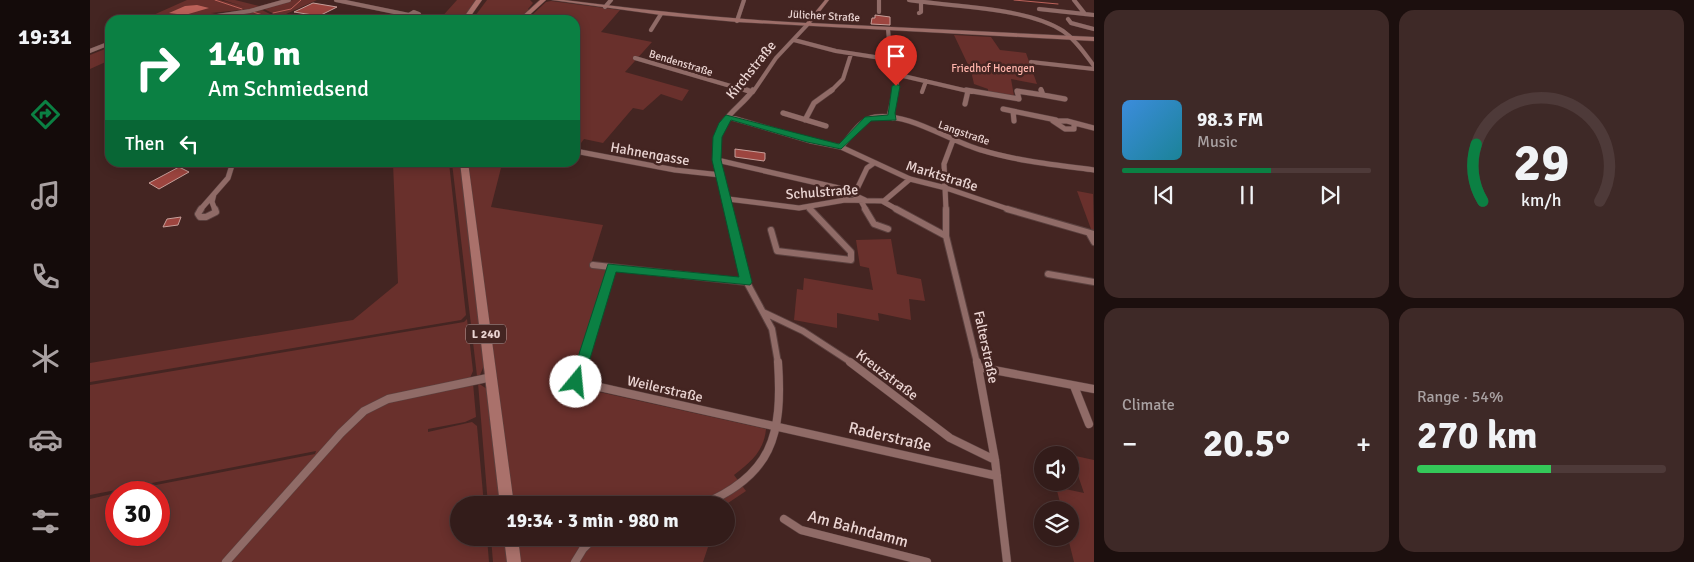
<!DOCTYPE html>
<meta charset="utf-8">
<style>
body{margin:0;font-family:Signika,sans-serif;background:#3e2927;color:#f1f3f6;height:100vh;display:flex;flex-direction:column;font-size:19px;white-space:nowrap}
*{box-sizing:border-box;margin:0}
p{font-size:16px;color:#a9a1a2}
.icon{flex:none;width:28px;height:28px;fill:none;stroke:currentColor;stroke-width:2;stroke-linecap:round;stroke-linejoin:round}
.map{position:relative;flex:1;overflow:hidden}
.side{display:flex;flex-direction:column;gap:10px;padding:10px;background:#1c0f0e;width:600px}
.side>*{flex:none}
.banner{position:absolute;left:15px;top:15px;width:475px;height:152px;border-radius:15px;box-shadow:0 2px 12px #0003,0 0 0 1px #4e3a39;background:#0b8043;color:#fff;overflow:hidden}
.buttons{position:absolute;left:944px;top:446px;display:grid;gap:10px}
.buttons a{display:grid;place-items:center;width:45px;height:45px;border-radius:50%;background:#331c1a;box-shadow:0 2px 12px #0003,0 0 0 1px #4e3a39;font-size:25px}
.speed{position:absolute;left:15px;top:481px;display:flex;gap:10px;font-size:25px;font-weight:700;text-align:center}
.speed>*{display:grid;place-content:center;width:65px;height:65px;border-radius:50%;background:#331c1a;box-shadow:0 2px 12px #0003,0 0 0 1px #4e3a39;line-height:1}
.speed .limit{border:8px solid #d22;background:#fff;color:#111}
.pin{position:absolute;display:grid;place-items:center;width:42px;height:42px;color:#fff;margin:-51px -21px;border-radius:50% 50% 50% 0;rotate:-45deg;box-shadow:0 0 5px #0007}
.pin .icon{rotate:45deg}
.me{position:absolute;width:55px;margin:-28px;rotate:17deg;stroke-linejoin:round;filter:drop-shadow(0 0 4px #0008)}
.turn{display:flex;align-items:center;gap:18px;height:105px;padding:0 20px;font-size:22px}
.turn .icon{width:65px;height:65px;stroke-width:2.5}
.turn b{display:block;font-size:35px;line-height:42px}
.then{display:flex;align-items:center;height:48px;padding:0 20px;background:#0003;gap:10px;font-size:19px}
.big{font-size:38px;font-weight:700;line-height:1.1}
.side .widget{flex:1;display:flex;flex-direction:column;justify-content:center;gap:8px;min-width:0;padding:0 18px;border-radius:15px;background:#3e2927}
.side .dial{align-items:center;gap:0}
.dial svg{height:130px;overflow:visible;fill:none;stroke:#4e3a39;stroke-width:7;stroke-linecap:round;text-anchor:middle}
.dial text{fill:#f1f3f6;stroke:none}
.song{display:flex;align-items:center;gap:15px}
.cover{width:60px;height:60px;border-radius:8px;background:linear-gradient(135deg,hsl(210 70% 55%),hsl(190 70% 35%))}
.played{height:5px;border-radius:2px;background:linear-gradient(90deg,#0b8043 60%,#4e3a39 60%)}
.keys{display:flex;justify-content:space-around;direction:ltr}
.heat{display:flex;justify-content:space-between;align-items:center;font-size:28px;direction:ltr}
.charge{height:8px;border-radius:4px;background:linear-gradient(90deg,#34c759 54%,#4e3a39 0)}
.side .tiles{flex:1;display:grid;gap:10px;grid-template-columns:repeat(2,1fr)}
.trip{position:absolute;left:360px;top:496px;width:285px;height:50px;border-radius:25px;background:#331c1a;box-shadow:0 2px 12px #0003,0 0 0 1px #4e3a39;font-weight:700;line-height:50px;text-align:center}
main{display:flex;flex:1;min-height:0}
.dock{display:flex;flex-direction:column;width:90px;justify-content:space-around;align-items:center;background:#140b0a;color:#a9a1a2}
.dock .icon{width:35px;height:35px}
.dock .on{color:#0b8043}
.dock b{font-size:22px;color:#f1f3f6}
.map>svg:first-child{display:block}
</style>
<main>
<nav class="dock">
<b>19:31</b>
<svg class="icon on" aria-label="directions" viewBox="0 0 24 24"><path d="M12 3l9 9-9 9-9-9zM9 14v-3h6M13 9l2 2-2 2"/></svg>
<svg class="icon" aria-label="music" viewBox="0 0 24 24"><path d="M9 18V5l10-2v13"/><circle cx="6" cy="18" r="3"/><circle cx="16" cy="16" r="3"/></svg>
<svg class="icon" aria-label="phone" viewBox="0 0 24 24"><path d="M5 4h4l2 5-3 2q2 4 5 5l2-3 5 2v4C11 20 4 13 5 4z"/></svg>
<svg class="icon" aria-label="climate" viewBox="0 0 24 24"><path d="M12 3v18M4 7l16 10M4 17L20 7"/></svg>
<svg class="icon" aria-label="car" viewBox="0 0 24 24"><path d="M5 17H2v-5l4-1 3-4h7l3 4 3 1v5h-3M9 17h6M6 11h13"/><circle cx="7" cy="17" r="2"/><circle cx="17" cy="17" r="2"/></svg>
<svg class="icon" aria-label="filters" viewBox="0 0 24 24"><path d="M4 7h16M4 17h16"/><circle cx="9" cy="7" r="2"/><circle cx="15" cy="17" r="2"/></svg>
</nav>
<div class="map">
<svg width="1004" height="562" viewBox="0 0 1004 562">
<rect width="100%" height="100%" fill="#442522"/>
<!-- green -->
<path fill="#69302c" d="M97,0H130L155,7L133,0H145L169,6L192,0L160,9L121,13L127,14L104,18L114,14H112L89,20H52Z
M203,0H227L196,14L213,20H197L174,9Z
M367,0H388L372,20H349Z
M397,0H440L443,3L438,9L442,15L456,2L461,1L530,10L511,32L562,42L535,72L599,90L592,101L571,94L553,110L543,108L513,143L494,139L488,147L485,146V20H382Z
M172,10L192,20H117L118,19Z
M864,35L901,37L910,50L936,53L947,84L921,79L924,96L898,93V89L884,84L881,71Z
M20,47V60L0,69V55Z
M303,163H359L376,315L371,320L0,382V363L263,320L308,283Z
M362,163H372L395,363L390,375L387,376Z
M378,163H417L412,164L401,207L513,225L500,267L517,269L482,386L676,429C674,451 661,462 644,475L656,491L635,505H424Z
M987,191L1003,194L1004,233L1001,229Z
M801,239L807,274L831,279L835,301L819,299L821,320L788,313L789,321L747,313V328L704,320L707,289L713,290L714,278L783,290L779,268L770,266L766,240Z
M377,319L383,371L380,378L280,404L232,451L132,562H0V499L26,493V535H69V492H30L225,454L226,451L0,495V385L374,322Z
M383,383L386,417L375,422L338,429V432L382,422L387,426L394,505H369V538H397L399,562H140L259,429L283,409L297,403Z
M388,383L397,389L412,505H398Z
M981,455L1004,460V562H984L978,538L980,510H972L966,487L994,493Z
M401,538H416L419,562H403Z
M428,538H621L613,562H431Z"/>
<!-- water -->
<path fill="#bd625a" d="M107,5L119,8L95,15L79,13L95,6Z"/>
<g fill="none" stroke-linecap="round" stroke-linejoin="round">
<!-- stream -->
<path stroke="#bd625a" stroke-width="1" d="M125,0L152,9
M924,0L968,4
M163,12L189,20
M183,13L201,9L211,0"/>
</g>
<!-- building -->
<path fill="#9d453f" stroke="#c79f9a" d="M223,3L247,7L229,16L204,12Z
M785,15L800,17V25L781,24L782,18H785Z
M645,149L675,153V159L674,161L645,157Z
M89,167L99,172L69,189L59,183Z
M91,217L88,225L73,227L77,219Z"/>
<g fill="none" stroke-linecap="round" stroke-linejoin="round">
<!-- street-far3 casing -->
<g stroke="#5b413f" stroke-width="4.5">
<path id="street-far3" d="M246,0L319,15
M789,0V12
M819,0C863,7 936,7 973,31C986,40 995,54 1004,66
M984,0L995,14
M515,7L521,0
M949,9L1004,15
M324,12L329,14L319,15Z
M829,13L831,12V0
M978,19L981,23L1004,29
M92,20L103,18
M101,20L160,11L199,0
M647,21L654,0
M798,29L800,51L810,68L805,92
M561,30L571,14
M704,40L746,51L804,60
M0,51L20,43
M545,58L661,92
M941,62L1004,69
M809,75L882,92
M951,89L952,92
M663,92L686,58L717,25
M740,92L753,79L761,54
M832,92L836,81
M927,92H931"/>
</g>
<!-- street-far2 casing -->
<g stroke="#5b413f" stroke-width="6">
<path id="street-far2" d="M657,90L662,92
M876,90L929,99L927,91L953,95
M951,90L953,95L975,99
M875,104L878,91
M913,109L966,120
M923,111L924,121
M693,113L736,126
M639,117L721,141L751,147L820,179L856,188L921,210
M803,118L800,113L805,90
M715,120L724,103L742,90
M984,125V129H975L963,121H977L1004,128
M751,147C760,137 770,119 785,117C818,112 859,141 891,150C927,161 966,165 1004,170
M485,151L585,170L631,175
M627,160L749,188L775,200
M124,194L122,202L125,210
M124,194L138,178L143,162
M638,199L709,208L755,200L794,201L820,179
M755,200L758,191L767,189L777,168L784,163
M771,201L776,210
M792,201L808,210
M718,207L721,210
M110,210L124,194
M639,210C633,184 616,147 634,122C642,110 655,102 663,90
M856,210L854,164L863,140"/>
</g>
<!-- street-far1 casing -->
<g stroke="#5b413f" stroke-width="8">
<path id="street-far1" d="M111,209L108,214L110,217H116L126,212L125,209
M638,209L655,279L682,329L688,363
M775,209L784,224L798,229
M806,209L856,236
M856,209V236L887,363
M917,209L1004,234
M681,230L687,251L761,260V252L720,209
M999,233L1004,242
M503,265L656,282
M958,274L1004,282
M673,312L713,331L762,363
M493,363L522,267"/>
</g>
<!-- street casing -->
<g stroke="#5b413f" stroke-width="9">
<path id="street" d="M493,362L487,382L907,476
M760,362L860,438L905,460
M887,362L905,460L917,562
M888,367L1004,389
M984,386L999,424
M611,505C682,476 693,435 688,362
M694,519L711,530L837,562
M136,562L251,433L274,411L298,399L402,377
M485,562L493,549L504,538"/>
</g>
<!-- secondary casing -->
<g stroke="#5b413f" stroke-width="1">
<path id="secondary" d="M462,0H474C555,10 635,19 716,23L735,0H739L721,23L1004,37V41L647,22L571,15Z"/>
</g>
<!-- primary casing -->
<g stroke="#5b413f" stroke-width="1">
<path id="primary" d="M386,0H392L378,20H372Z
M450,0H456L434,20H428Z
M370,162H378L424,505H410Z
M414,538H428L431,562H417Z"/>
</g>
<!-- street-far3 -->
<use href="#street-far3" stroke="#906b67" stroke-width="4"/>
<!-- street-far2 -->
<use href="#street-far2" stroke="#906b67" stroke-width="5"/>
<!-- street-far1 -->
<use href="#street-far1" stroke="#906b67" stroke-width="6"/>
<!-- street -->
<use href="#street" stroke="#906b67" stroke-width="8"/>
<!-- secondary -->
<use href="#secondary" fill="#9d6e69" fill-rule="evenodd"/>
<!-- primary -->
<use href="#primary" fill="#aa716b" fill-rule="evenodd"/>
</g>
<!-- route -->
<path fill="#0b8043" stroke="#07532c" d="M806,84L810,86L805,113L806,120L781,121L751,149L717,142L641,120L632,137L631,160L662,282L660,285L526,272L493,382L491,386H482L480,382L518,264L649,277L622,160L623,137L629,123L636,115L749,144L775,117L798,115L802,86Z"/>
<g text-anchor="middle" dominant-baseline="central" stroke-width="5" stroke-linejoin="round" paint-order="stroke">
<!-- far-street labels -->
<g font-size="11" fill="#ebd5d3" stroke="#442522">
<text transform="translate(734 16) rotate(3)">Jülicher Straße</text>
<text transform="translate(591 63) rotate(17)">Bendenstraße</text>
<text transform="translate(874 133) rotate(19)">Langstraße</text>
</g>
<!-- far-park labels -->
<g font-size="11" fill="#ffb4ab" stroke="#442522">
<text x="903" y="68">Friedhof Hoengen</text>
</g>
<!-- shield labels -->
<rect fill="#442522" stroke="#b9a09e" stroke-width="1" x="376" y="324.5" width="40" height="19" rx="4"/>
<g font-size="12" font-weight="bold" fill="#ebd5d3">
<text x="396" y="334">L 240</text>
</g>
<!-- street labels -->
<g font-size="14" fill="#ebd5d3" stroke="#442522">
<text transform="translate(661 70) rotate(-51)">Kirchstraße</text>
<text transform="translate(560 154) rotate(10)">Hahnengasse</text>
<text transform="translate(852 176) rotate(17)">Marktstraße</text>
<text transform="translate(732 192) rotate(-4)">Schulstraße</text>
<text transform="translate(896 347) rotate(78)">Falterstraße</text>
<text transform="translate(797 375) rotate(37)">Kreuzstraße</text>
<text transform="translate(575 389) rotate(13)">Weilerstraße</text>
</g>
<!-- near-street labels -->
<g font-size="16" fill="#ebd5d3" stroke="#442522">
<text transform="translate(800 437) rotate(13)">Raderstraße</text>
<text transform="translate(768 529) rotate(15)">Am Bahndamm</text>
</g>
</g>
</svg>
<div class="buttons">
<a><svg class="icon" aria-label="sound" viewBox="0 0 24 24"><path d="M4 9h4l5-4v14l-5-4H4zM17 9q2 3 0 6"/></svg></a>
<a><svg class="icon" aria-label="layers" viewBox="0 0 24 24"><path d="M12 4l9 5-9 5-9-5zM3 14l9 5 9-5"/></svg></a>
</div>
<div class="speed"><div class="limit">30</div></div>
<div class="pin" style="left:806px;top:86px;background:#d93025"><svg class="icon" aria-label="arrive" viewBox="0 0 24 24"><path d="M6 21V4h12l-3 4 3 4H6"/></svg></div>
<svg class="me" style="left:486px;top:382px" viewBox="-20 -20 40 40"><circle r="19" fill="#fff"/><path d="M0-13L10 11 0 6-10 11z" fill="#0b8043"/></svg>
<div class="trip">19:34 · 3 min · 980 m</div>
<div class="banner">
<div class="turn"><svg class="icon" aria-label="right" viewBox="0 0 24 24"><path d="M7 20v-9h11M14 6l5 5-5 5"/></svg><div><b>140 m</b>Am Schmiedsend</div></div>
<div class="then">Then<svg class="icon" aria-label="left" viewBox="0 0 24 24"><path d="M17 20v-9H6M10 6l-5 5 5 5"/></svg></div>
</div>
</div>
<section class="side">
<div class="tiles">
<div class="widget">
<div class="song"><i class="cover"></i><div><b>98.3 FM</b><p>Music</p></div></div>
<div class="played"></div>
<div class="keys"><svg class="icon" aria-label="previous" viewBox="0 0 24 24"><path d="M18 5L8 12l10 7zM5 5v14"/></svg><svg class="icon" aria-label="pause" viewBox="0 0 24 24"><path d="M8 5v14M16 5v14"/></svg><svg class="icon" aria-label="next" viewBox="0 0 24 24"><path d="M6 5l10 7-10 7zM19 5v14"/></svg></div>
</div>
<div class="widget dial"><svg viewBox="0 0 100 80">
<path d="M14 69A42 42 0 1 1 86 69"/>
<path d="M14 69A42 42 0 0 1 10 34" stroke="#0b8043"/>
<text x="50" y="56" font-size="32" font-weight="700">29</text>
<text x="50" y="72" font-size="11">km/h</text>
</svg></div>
<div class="widget"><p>Climate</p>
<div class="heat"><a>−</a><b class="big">20.5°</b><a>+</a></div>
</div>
<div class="widget"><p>Range · 54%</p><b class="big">270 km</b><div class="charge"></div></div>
</div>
</section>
</main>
